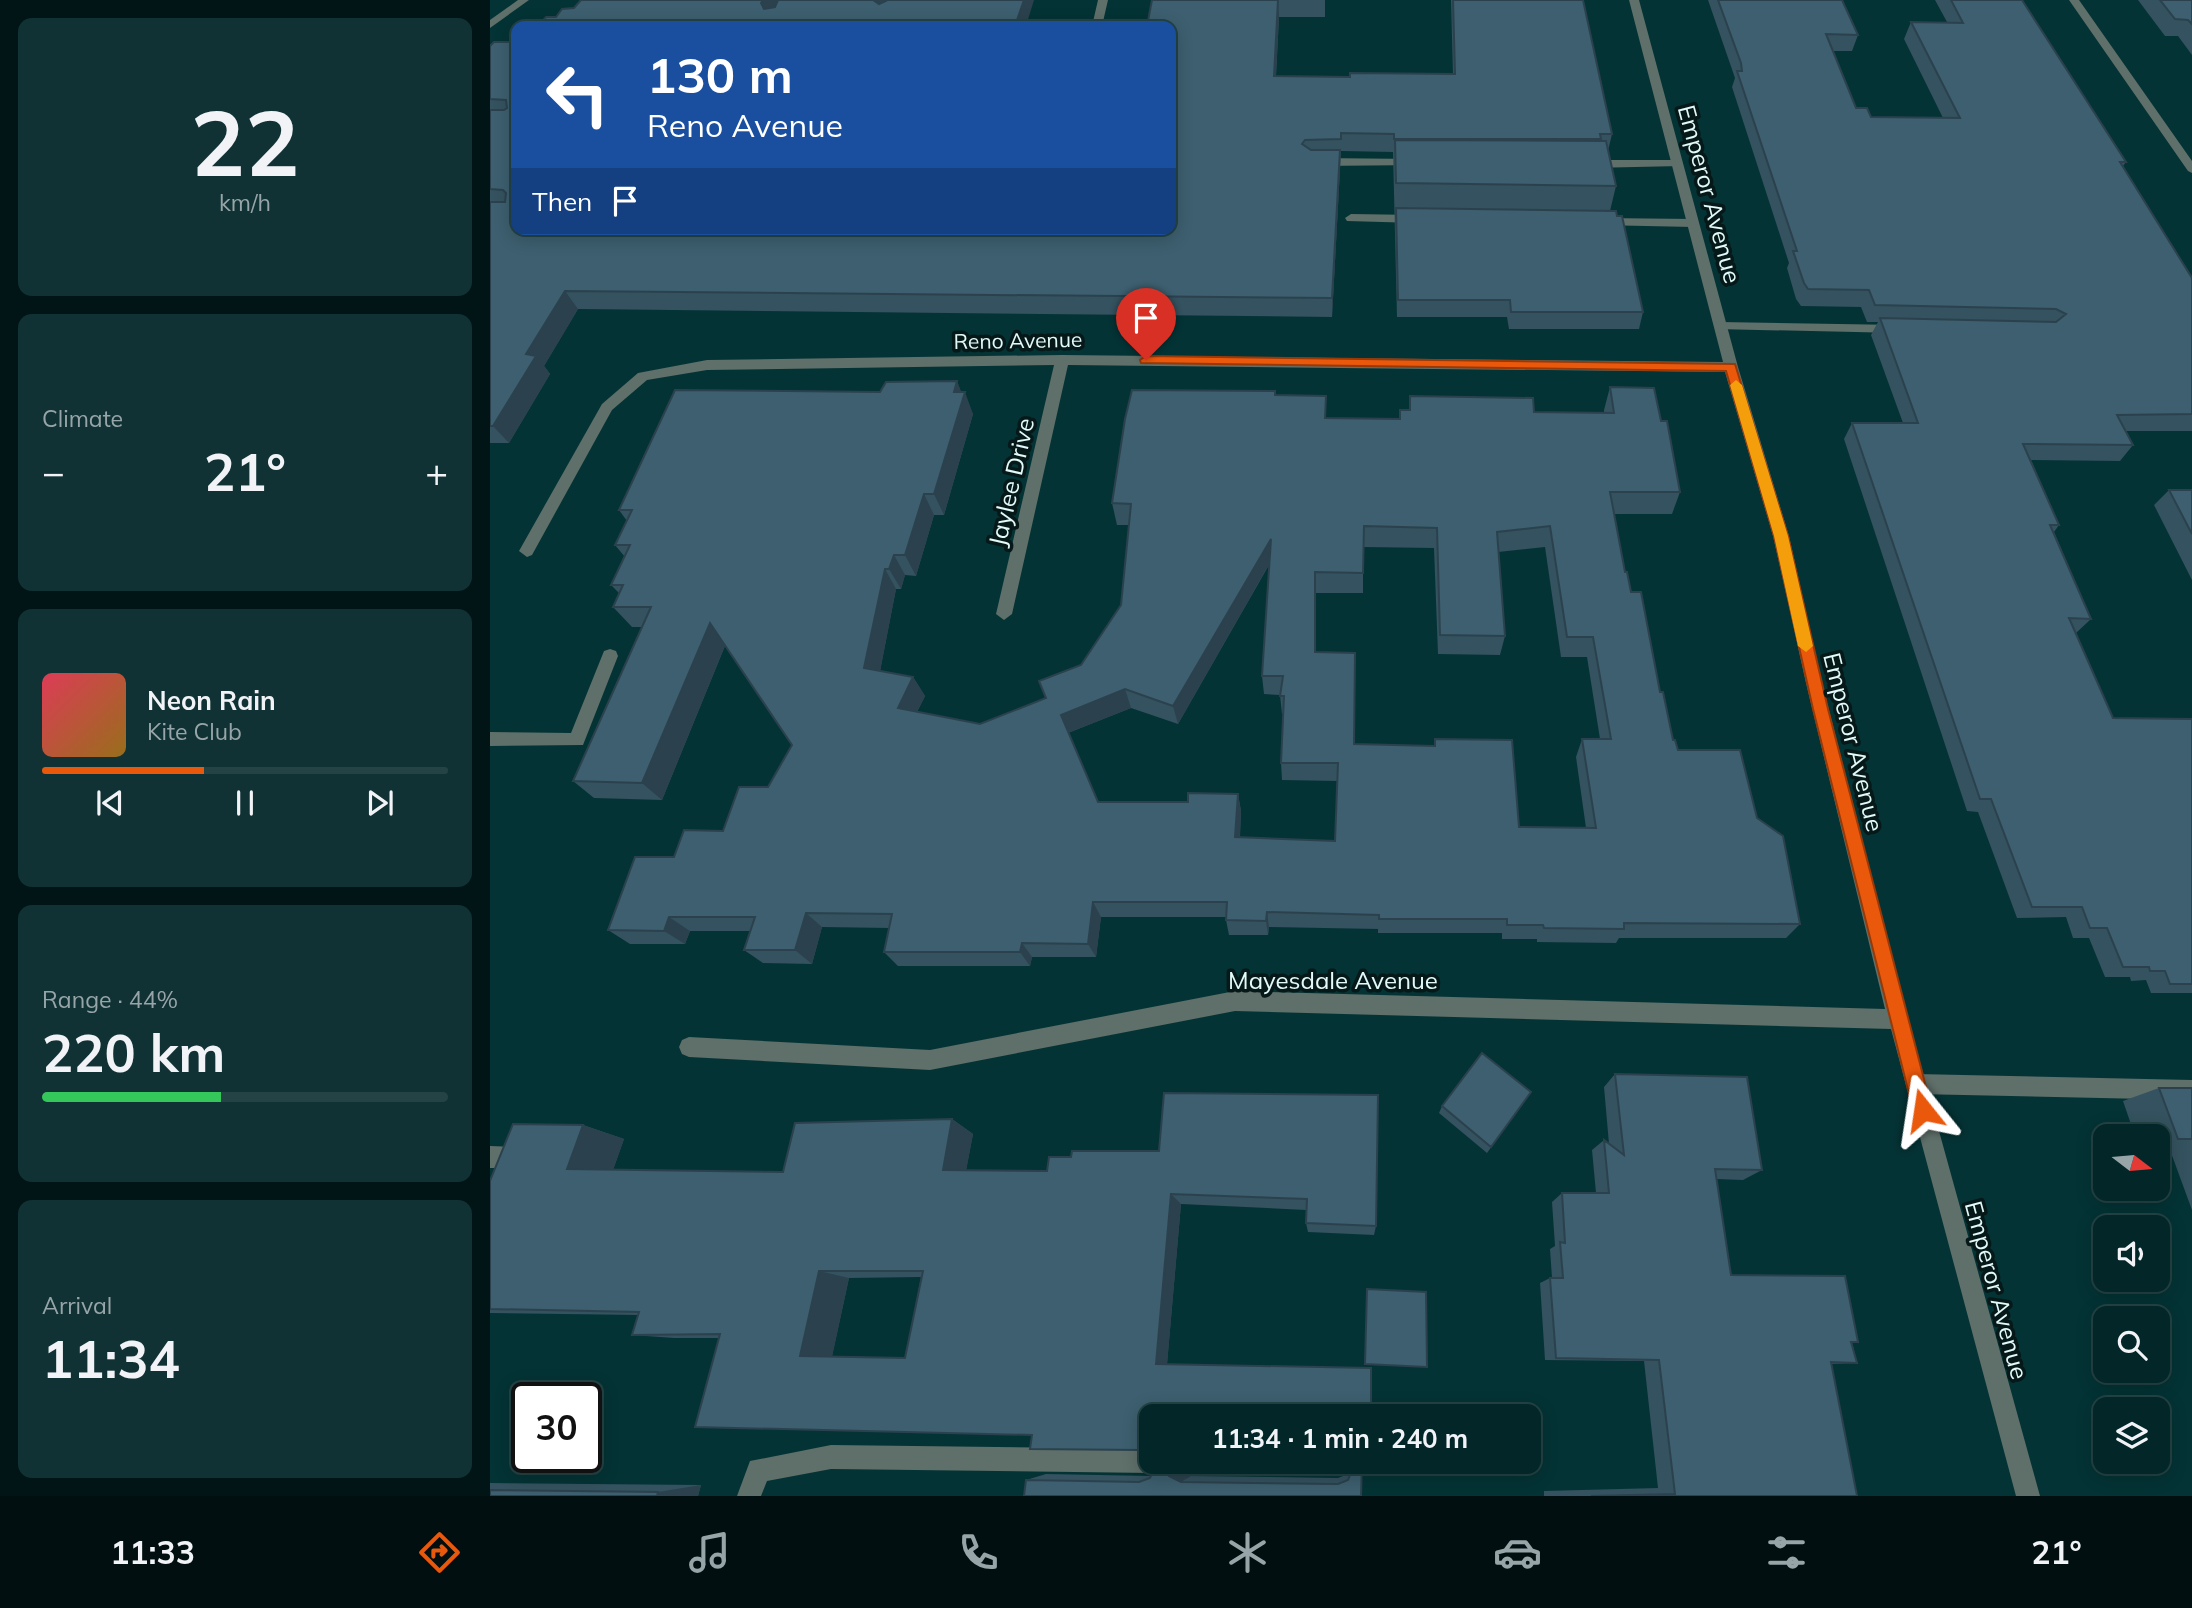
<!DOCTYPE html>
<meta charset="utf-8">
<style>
body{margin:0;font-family:Mulish,sans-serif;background:#113234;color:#f1f3f6;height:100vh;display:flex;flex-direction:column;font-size:26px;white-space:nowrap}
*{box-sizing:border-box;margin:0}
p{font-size:23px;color:#97a5a8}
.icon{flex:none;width:38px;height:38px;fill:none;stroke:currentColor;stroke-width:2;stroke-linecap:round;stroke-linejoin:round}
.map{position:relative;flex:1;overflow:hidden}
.sheet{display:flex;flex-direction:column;gap:18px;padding:18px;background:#021516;width:490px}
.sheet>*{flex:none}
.top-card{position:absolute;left:21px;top:21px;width:665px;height:214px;border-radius:14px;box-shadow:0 4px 18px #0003,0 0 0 2px #244345;background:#1a4fa0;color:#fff;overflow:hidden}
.needle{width:46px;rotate:106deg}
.buttons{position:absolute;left:1603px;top:1124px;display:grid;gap:14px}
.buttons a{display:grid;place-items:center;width:77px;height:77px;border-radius:14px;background:#032628;box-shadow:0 4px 18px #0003,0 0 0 2px #244345;font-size:35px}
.speed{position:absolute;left:21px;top:1382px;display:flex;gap:14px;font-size:35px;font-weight:700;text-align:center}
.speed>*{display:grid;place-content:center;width:91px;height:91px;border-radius:50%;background:#032628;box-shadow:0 4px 18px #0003,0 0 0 2px #244345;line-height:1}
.speed .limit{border:4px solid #111;border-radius:10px;background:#fff;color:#111}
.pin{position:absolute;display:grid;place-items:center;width:60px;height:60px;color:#fff;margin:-72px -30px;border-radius:50% 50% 50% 0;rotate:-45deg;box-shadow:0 0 7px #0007}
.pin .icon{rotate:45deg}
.me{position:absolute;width:77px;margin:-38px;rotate:345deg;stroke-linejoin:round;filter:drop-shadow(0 0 5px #0008)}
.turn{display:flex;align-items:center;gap:24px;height:147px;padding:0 21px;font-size:32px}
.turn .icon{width:91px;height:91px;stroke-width:2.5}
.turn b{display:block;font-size:49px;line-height:60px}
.then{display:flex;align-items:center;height:66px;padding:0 21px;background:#0003;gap:14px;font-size:26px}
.big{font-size:52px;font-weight:700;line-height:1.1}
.sheet .card{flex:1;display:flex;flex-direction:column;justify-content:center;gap:10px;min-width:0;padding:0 24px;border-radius:14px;background:#113234}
.sheet .dial{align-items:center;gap:0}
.dial b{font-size:91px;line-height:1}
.song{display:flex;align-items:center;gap:21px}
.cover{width:84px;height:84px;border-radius:10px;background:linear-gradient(135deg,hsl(350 70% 55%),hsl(40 70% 35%))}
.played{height:7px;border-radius:4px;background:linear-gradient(90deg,#ea580c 40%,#244345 40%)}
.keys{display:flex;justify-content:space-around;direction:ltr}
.heat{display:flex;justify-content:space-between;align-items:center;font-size:38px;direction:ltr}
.charge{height:10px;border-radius:5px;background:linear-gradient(90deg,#34c759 44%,#244345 0)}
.trip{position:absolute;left:649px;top:1404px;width:402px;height:70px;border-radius:14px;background:#032628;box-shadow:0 4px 18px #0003,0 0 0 2px #244345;font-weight:700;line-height:70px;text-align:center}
.tab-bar{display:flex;height:112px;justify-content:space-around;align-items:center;background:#010f10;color:#97a5a8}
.tab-bar .icon{width:49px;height:49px}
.tab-bar .active{color:#ea580c}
.tab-bar b{font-size:32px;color:#f1f3f6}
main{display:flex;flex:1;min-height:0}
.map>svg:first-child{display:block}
</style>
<main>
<section class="sheet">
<div class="card dial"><b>22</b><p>km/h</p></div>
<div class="card"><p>Climate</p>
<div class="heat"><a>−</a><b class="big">21°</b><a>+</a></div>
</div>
<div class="card">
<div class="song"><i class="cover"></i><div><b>Neon Rain</b><p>Kite Club</p></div></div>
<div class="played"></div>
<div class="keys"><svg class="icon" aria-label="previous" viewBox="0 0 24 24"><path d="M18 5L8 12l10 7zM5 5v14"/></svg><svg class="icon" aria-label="pause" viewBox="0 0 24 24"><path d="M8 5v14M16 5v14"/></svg><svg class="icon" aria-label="next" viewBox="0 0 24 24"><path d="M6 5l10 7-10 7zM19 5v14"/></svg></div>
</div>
<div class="card"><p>Range · 44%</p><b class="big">220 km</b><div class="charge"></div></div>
<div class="card"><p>Arrival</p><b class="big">11:34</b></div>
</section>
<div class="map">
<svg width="1702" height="1496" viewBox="0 0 1702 1496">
<rect width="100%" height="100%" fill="#043335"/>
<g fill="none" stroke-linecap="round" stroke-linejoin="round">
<!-- service -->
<path fill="#5f6f69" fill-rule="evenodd" d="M928,159L932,161V165L827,166L821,162L827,158Z
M1187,160L1191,162V166L1100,168L1094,164L1100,160Z
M861,214L927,215L933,219L927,223L857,221L855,218Z
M1112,218L1203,219L1209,223L1203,227L1108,225L1106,222Z
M1230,322L1409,325L1416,329L1409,333L1225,329V323Z
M120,649L126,651L128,656L93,745L0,746V732L81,733L112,656L114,651Z
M1426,1074L1702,1080V1100L1426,1094L1419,1091L1416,1084L1419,1077Z
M0,1146L28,1147L36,1150L39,1158L35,1169L27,1172L19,1168H0Z
M341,1445L662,1449V1461H674L671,1470L662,1473L341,1469L277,1481L271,1496H247L260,1461Z"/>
<!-- minor -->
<path fill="#5f6f69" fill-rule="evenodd" d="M608,0H618L612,26H602Z
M1139,0H1149L1248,367L1299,536L1332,683L1418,1019L1550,1496H1526L1401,1029L745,1011L440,1070L199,1057L192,1054L189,1047L192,1040L199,1037L440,1050L745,991L1395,1009L1316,683L1283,536L1235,372L578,365L522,614L514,620L506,614L564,365L217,370L157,380L122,410L42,555L37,557L29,551L112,404L148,373L217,360L572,355L1233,362Z
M1579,0H1589L1702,161V173L1698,171Z"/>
<!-- tertiary -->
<path fill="#5f6f69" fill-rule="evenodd" d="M28,0H39L0,28V20Z"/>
</g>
<!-- wall -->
<path fill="#34525f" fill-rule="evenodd" d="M662,0H835V17H789L786,76L860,77L963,74L961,0H1093L1122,134L1118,151L1126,186L1120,211L1153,312L1149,329H1019L1017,317H907L903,152L851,151L842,317L88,309L54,366L60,374L19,443H0V46L681,229Z
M1218,0H1352L1368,35L1362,51H1343L1366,108L1381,117L1453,118L1414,39L1421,22H1457L1445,0H1532L1636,162L1633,166L1702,278V431H1636L1643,445L1630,461L1541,460L1569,525L1564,532L1601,619L1586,633L1623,718L1702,719V993H1661L1656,980L1641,981L1640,977H1615L1599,938H1583L1576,917L1527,918L1488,812L1477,811L1354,439L1362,423H1413L1381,335L1388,322H1377L1371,307L1311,306L1306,299L1297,268L1299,263L1242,87L1245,78Z
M1648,0H1702V55L1688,36H1675Z
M467,381L471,392L483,414L454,515H444L426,576L415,575L411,589H406L390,671L423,677L435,696L427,712L490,724L556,698L591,665L631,605L639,525H627L622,503L785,395L837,418L910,419V410H919L920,396L1044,412L1114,413V410L1120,387L1171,421L1190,492L1182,514H1124L1135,572L1183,740L1188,750L1267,818L1310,924L1296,938H1129L1126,943L1047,942V939H1012V933H888V929L779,927L778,935H739L736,920V917H611L606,957H542L540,966H408L394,952L399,928L332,927L322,964L273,963L254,950L261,931H200L195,944H140L118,930L184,857L233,831L278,787L302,745L235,646L172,800L104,798L83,781L152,627H142L123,607L129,593L121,585L135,557L125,545L137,521L129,510L390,392ZM873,547L944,548L948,654L1010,655L1015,636L1008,552L1055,547L1071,657H1097L1110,739H1092L1086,757L1096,828L1029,827L945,739L944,746L864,744L826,652V593H873ZM779,565L772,676L774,694L790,695L792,714H793L791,763L792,780L847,781L845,841L750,837L751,811L748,794L698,802H608L578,733L641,708L688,724Z
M1679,490H1702V580L1664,505Z
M1125,1074L1272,1170L1253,1180L1226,1179L1241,1275L1368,1342H1362L1367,1363L1341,1364L1367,1496H1054V1491L1168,1488L1154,1361L1055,1360L1050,1283L1060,1278H1062L1060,1249L1065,1246L1062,1202L1072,1193H1106L1102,1150L1114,1140L1119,1144L1114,1087Z
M1669,1088H1702V1210L1680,1150H1668V1136H1645L1633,1101Z
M1041,1092L997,1153L949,1113L952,1106Z
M674,1093L886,1226L884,1235L818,1232L816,1223V1210L691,1204L677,1364L662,1416L872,1461L871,1496L536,1480L556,1474L661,1476L665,1467L650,1450L542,1435L229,1338H184L142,1335L148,1315L0,1313V1181L93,1125L134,1139L123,1170L293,1172L462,1119L483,1134L476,1170L557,1171L581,1157L669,1151ZM431,1277L415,1358L342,1356L359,1278ZM861,1463L862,1465L858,1474L848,1478L701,1476L690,1471L688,1464Z
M0,1483L211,1485L208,1496H0Z"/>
<!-- shaded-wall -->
<path fill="#2b424e" d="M273,0H289L279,21L271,3Z
M382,0H396L388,18Z
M534,0H544L536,26H525Z
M788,0L789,17L785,95L784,76Z
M850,150V169L842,317V298Z
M75,291L88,309L54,366L60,374L19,443L3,426L36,354Z
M467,381L473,397L475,392L483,414L454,515L444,494Z
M434,494L444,515L426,576L415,555Z
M781,539L782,559L688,724L683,706Z
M404,555L415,575L411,589L399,569Z
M395,569L406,589L387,687L374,668Z
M220,623L236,643L172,800L152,783Z
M423,677L435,696L420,726L408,708Z
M635,689L641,708L578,733L571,715Z
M748,794L751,811L749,853L745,837Z
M603,902L611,917L606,957L598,944Z
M777,912L779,927L778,935L776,921Z
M316,913L332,927L322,964L305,950Z
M179,917L200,931L195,944L174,931Z
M532,943L542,957L540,966L530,952Z
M462,1119L483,1134L474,1182L453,1170Z
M93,1125L134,1139L119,1181L77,1169Z
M681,1194L691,1204L677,1365L666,1364Z
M329,1271L359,1278L342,1357L310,1356Z
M687,1461L690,1471L701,1476L691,1482L679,1476L676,1464Z
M211,1485L208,1496H167L168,1492Z"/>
<!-- building -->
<path fill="#3d5f6f" stroke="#2b424e" stroke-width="2" fill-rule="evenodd" d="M91,0H273L271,3L274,9L285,7L288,0H383L389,4L396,1L397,0H534L525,26H48L56,17H66L72,9L84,8Z
M662,0H788L784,76L860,77V73L965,74L963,0H1093L1122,134H1110L1111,139H904V134L851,133V139L815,140L812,144L821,150H850L842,298L75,291L36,354L46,356L3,426H0V202H15L16,193L13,190L0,189V110H14L17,108L16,100L0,99V46L4,42H26V229H681V26H657Z
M1228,0H1352L1368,35L1336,34L1366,108H1377L1381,117L1470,118L1421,22L1473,23L1461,0H1532L1636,162H1630L1702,278V414L1627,415L1643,445L1533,444L1569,525H1560L1601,619L1579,618L1623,718L1702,719V984H1680L1675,971H1660L1659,967H1633L1617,928H1600L1592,907H1542L1501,799H1490L1362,423H1428L1390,318L1566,322L1576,314L1566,309L1385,305L1379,290L1318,289L1314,283L1303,251H1307L1247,71H1252L1251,63Z
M1670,0H1702V24L1698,20L1685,19Z
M905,140L1116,141L1126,186L906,183Z
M906,208L1126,211L1127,216H1132L1153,312H1021L1020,300H908Z
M467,381L464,392H475L444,494H434L415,555H404L399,569H395L374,668L423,677L408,708L490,724L556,698L549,681L591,665L631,605L641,504L622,503L635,419L642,390L785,391V395L836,396L835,418L910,419V410H920V396L1043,398L1044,412L1124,413L1120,387L1164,388L1171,421H1177L1190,492H1120L1135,572H1137L1141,592H1151L1170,692H1173L1183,740H1185L1188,750H1250L1267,818L1293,836L1310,924L1134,923V929L1054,928L1053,925H1017V919H889V915L777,912L776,921L736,920L737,902H603L598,944L532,943L530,952H394L402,914L316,913L305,950H254L265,917H179L174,931L118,930L145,857H184L194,830L233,831L249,787H278L302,745L220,623L152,783L83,781L161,607H123L133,585H121L140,545H125L142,510H129L185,390L390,392L396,382ZM874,526L947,528L950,635L1015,636L1007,532L1060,526L1077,637H1103L1121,739H1092L1106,828L1029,827L1022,740L945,739V746L864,744L865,653L825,652V572L873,573ZM781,539L772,676H793L790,696H794L791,763H848L845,841L745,837L748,794L698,793V802H608L571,715L635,689L683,706Z
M1679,490H1702V534Z
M992,1053L1041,1092L1001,1147L952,1106Z
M1125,1074L1257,1077L1272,1170L1225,1169L1241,1275L1355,1276L1368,1342H1361L1367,1363L1341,1362L1367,1496H1101L1185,1494L1169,1360L1066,1358L1060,1278H1073L1070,1242L1075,1243L1072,1193H1119L1114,1140L1134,1155Z
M1669,1088H1702V1139H1688Z
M674,1093L888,1095L886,1226L816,1223L817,1199L681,1194L666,1364L881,1368V1416H662V1461H872L871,1496H534L536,1480L649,1482L660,1478L665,1467L662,1463H652L650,1450L540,1449L542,1435L205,1427L230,1334L142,1335L149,1312L0,1309V1181L23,1124L93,1125L77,1169L293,1172L305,1123L462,1119L453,1170L557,1171L559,1157H581L582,1151H669ZM329,1271H433L415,1358L310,1356ZM861,1463L863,1468L858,1480L848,1484L691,1482L679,1476L676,1464Z
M877,1289L936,1292L937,1367L875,1364Z
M0,1490L168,1492L167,1496H0Z"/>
<!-- route -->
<path fill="#ea580c" stroke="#983908" stroke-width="2" d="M656,356L1245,364L1298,536L1338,709L1442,1110L1440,1116L1433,1119L1426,1116L1423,1110L1323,709L1284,536L1236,371L651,363L650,360Z"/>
<!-- slow -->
<path fill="#f59e0b" d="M1246,380L1252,385L1298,536L1323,646L1316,652L1308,646L1284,536L1240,385Z"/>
<g text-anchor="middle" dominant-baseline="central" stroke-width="7" stroke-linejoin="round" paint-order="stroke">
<!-- far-street labels -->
<g font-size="21" fill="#e3fafa" stroke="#061818">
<text transform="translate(528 340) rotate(-1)">Reno Avenue</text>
</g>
<!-- street labels -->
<g font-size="24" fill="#e3fafa" stroke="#061818">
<text transform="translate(1220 194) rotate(75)">Emperor Avenue</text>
<text transform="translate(521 482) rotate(-77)">Jaylee Drive</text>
<text transform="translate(1364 742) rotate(76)">Emperor Avenue</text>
<text x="843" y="980">Mayesdale Avenue</text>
<text transform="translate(1507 1290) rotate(75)">Emperor Avenue</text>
</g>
</g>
</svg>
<div class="buttons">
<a><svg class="needle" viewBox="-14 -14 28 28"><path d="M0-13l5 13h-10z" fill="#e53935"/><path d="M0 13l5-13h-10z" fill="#97a5a8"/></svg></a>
<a><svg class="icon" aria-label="sound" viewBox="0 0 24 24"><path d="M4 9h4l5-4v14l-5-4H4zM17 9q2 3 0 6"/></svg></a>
<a><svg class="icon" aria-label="search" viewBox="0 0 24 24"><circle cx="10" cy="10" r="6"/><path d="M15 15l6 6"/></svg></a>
<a><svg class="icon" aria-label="layers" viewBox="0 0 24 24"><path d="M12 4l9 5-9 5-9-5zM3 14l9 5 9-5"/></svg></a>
</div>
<div class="speed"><div class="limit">30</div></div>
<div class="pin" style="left:656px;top:360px;background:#d93025"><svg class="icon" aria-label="arrive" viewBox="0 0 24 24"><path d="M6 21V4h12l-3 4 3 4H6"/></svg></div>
<svg class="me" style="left:1433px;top:1110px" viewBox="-20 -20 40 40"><path d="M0-17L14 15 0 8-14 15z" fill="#ea580c" stroke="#fff" stroke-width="4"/></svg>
<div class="trip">11:34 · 1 min · 240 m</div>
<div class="top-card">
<div class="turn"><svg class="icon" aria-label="left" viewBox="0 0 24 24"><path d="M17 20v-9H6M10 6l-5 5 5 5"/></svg><div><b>130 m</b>Reno Avenue</div></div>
<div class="then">Then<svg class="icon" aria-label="arrive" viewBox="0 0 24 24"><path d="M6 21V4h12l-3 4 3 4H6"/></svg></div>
</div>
</div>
</main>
<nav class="tab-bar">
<b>11:33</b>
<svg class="icon active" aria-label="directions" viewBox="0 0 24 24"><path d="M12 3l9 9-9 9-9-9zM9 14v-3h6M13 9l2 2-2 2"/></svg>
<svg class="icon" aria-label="music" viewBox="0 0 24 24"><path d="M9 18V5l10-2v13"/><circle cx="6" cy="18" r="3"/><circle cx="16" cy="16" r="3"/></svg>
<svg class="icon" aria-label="phone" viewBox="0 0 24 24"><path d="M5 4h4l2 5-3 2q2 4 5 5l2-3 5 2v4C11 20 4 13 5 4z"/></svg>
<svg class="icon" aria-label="climate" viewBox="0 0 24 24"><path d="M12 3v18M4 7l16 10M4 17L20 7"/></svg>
<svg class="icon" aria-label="car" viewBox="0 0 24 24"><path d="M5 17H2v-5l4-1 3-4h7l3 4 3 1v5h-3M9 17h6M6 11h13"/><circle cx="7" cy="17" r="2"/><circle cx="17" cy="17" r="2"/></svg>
<svg class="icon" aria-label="filters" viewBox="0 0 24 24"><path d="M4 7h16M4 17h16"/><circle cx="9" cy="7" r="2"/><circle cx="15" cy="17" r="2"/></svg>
<b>21°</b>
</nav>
